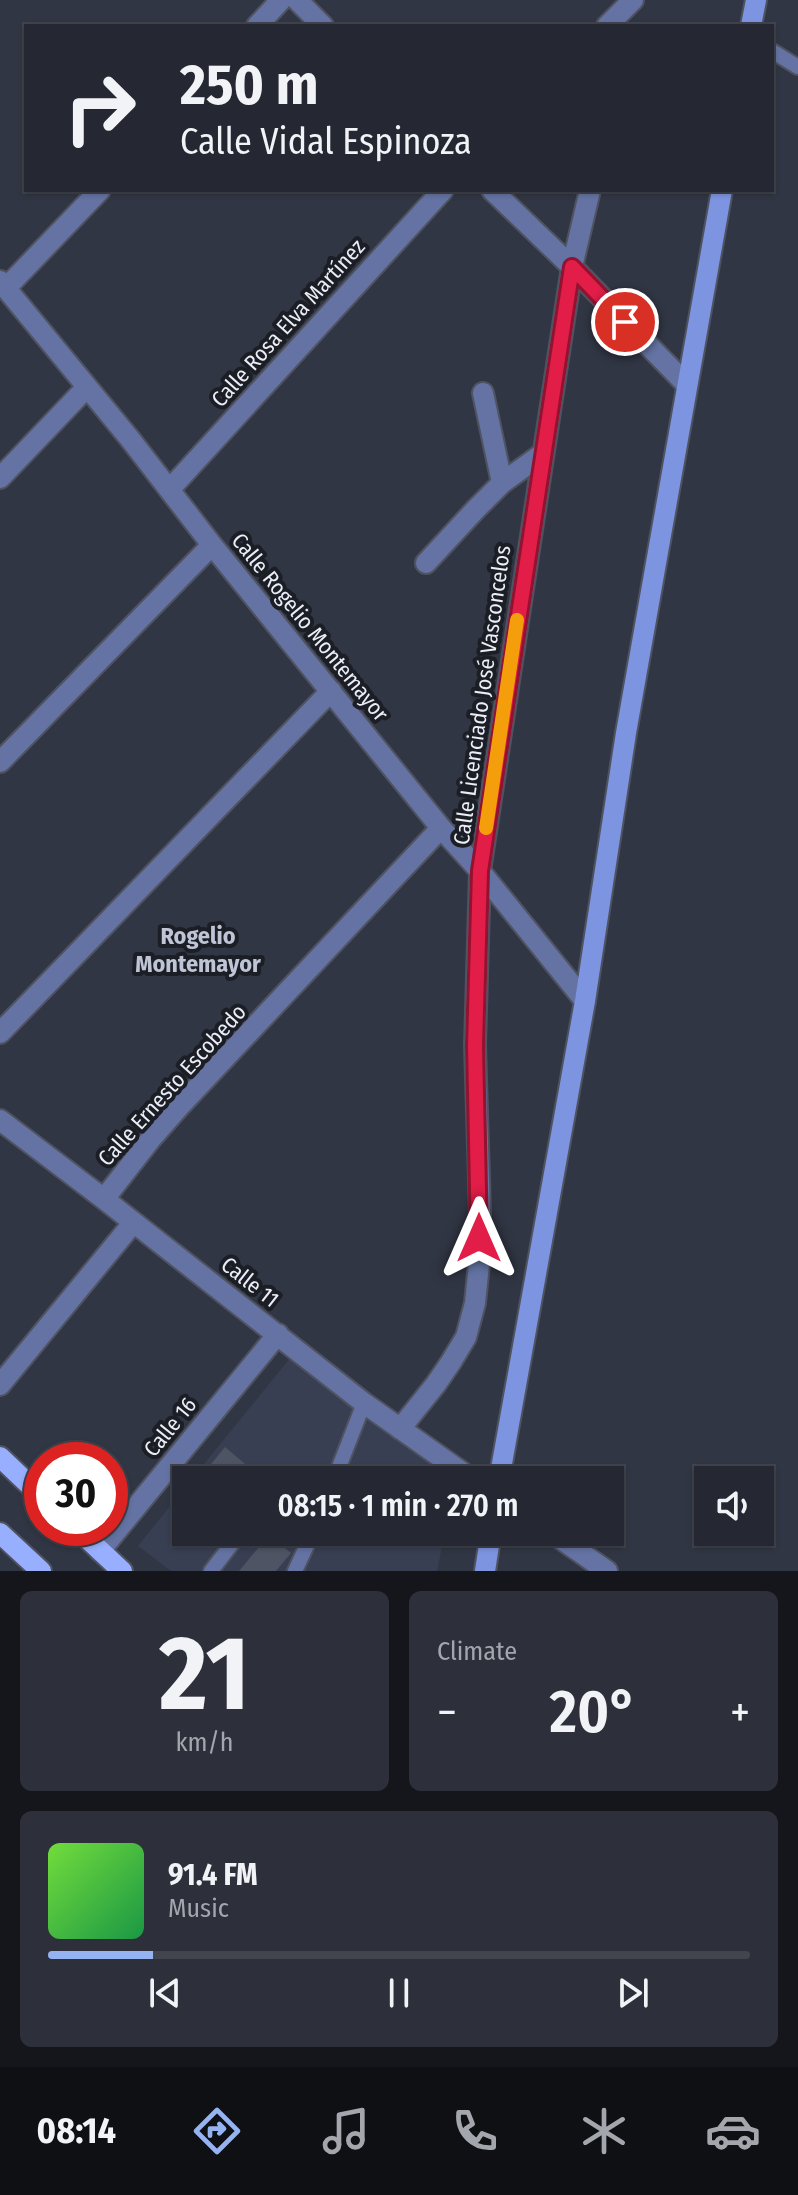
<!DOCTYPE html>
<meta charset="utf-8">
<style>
body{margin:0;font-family:"Fira Sans Condensed",sans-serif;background:#2d303b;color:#f1f3f6;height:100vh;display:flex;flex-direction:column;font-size:30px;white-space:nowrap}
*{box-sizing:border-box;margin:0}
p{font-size:26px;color:#a3a6ac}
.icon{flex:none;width:44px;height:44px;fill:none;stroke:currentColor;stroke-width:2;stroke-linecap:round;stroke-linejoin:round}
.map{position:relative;height:1571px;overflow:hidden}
.side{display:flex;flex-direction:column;gap:20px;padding:20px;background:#14161c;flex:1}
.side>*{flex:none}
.hud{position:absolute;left:24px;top:24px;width:750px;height:168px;border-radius:0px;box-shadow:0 2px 6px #0004,0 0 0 2px #42444e;background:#252833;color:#f1f3f6;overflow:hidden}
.buttons{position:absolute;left:694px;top:1466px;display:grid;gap:16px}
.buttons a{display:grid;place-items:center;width:80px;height:80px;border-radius:0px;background:#252833;box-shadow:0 2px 6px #0004,0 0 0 2px #42444e;font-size:40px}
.speed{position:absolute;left:24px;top:1442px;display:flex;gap:16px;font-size:40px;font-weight:700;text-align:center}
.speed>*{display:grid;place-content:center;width:104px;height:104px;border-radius:50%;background:#252833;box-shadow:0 2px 6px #0004,0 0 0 2px #42444e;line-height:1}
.speed .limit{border:12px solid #d22;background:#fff;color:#111}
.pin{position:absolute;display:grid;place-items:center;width:68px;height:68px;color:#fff;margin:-34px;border:4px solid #fff;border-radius:50%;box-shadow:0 2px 8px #0007}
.me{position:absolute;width:88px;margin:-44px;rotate:0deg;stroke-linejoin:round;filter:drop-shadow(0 0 6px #0008)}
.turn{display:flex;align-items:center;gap:28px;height:168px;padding:0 24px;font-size:36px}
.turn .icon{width:104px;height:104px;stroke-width:2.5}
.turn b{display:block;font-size:56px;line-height:68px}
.big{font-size:60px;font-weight:600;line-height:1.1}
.side .widget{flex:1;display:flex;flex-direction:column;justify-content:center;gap:12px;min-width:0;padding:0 28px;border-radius:12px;background:#2d303b}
.side .dial{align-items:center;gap:0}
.dial b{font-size:104px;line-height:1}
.song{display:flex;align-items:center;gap:24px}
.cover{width:96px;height:96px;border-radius:12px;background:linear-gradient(135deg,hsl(100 70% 55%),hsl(140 70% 35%))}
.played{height:8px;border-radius:4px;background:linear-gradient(90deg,#95b2f1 15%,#42444e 15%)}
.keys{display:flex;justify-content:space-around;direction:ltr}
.heat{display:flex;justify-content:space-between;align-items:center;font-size:44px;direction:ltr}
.side .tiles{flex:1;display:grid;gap:20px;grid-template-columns:1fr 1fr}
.widget:last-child{grid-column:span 2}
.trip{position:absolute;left:172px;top:1466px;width:452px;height:80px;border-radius:0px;background:#252833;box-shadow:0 2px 6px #0004,0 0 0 2px #42444e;font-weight:600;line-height:80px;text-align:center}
.menu{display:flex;height:128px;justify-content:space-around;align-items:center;background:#0f1014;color:#a3a6ac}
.menu .icon{width:56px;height:56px}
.menu .on{color:#95b2f1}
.menu b{font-size:36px;color:#f1f3f6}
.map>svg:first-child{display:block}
</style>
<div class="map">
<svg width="798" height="1571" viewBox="0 0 798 1571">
<rect width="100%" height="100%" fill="#313644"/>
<!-- built -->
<path fill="#383f52" d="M291,1357L456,1480H191Z
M186,1486V1532H445L437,1571H171L138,1546Z"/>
<!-- building -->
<path fill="#4f5464" d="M225,1447L258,1475L255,1480H198Z
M186,1494V1527L170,1514Z
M269,1535L291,1553L276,1571H239Z"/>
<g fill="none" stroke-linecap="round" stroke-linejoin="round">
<!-- lane casing -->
<g stroke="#4f5361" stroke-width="18">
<path id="lane" d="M772,51L798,67
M334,1480L364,1403
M211,1571L241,1532
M295,1571L313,1532"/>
</g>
<!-- street casing -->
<g stroke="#4f5361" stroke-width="24">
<path id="street" d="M297,0L323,26
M257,26L281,0
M607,26L633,0
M492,190L572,267L687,385
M0,281L130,439L212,545L441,828L480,871L585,1001
M6,288L100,190
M483,393L502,483
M0,478L87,387
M170,489L443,190
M426,563L476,509L502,483L542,454
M0,762L212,545
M0,1033L331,691
M0,1120L104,1199L364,1403L473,1480
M104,1199L150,1140L179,1107L441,828
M0,1385L133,1223
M400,1429L436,1384L451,1362L466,1337L475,1303L479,1264L480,1212L475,1045L480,871L572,267L590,190
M551,1532L607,1571
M100,1551L278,1334"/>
</g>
<!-- secondary casing -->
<g stroke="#4f5361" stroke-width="24">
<path id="secondary" d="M751,26L756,0
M499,1480L585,1001L626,733L722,190
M485,1571L491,1532"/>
</g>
<!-- primary casing -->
<g stroke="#4f5361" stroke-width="24">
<path id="primary" d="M0,1457L42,1497
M76,1528L122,1571
M0,1533L41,1571"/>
</g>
<!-- lane -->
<use href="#lane" stroke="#6473a3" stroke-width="14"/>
<!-- street -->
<use href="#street" stroke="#6473a3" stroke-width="20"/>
<!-- secondary -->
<use href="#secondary" stroke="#7d94e1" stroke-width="20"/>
<!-- primary -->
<use href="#primary" stroke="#97affe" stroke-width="20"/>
</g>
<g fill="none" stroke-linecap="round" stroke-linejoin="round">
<!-- route casing -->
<g stroke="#92132f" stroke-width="20">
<path id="route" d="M479,1238L475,1045L480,871L572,267L625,322"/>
</g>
<!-- route -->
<use href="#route" stroke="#e11d48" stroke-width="14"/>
<!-- slow -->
<path stroke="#f59e0b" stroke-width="14" d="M486,828L517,620"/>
</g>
<g text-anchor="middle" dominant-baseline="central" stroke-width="8" stroke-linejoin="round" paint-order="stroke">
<!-- street labels -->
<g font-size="22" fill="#ebeef8" stroke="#1b1e24">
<text transform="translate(288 323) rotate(-48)">Calle Rosa Elva Martínez</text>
<text transform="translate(310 627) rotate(51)">Calle Rogelio Montemayor</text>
<text transform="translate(482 695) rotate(-82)">Calle Licenciado José Vasconcelos</text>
<text transform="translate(172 1085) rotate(-48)">Calle Ernesto Escobedo</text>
<text transform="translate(250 1282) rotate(38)">Calle 11</text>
<text transform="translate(170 1427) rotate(-51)">Calle 16</text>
</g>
<!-- neighbourhood labels -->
<g font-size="24" font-weight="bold" fill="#bfc5d7" stroke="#1b1e24">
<text x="198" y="936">Rogelio<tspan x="198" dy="28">Montemayor</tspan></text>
</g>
</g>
</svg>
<div class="buttons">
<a><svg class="icon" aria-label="sound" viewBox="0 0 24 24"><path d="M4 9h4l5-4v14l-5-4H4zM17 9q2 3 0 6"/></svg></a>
</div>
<div class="speed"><div class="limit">30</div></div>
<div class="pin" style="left:625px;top:322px;background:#d93025"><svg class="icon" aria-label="arrive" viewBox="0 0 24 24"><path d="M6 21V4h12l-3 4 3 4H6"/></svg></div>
<svg class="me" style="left:479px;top:1238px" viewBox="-20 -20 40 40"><path d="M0-17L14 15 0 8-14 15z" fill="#e11d48" stroke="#fff" stroke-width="4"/></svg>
<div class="trip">08:15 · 1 min · 270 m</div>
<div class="hud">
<div class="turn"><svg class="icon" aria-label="right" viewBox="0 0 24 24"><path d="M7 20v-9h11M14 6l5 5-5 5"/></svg><div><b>250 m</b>Calle Vidal Espinoza</div></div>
</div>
</div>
<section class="side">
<div class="tiles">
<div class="widget dial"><b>21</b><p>km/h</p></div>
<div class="widget"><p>Climate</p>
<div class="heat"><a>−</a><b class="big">20°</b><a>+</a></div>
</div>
<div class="widget">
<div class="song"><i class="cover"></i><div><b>91.4 FM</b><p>Music</p></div></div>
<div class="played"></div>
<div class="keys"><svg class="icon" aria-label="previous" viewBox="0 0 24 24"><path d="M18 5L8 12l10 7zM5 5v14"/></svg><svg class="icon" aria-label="pause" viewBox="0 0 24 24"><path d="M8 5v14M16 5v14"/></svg><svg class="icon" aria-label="next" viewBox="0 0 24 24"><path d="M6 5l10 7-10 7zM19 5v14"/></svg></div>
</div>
</div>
</section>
<nav class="menu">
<b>08:14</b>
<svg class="icon on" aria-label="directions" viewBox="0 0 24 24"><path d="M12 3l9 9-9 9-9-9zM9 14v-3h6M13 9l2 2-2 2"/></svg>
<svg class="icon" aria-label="music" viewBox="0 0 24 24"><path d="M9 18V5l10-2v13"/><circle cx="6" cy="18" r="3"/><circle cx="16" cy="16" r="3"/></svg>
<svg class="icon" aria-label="phone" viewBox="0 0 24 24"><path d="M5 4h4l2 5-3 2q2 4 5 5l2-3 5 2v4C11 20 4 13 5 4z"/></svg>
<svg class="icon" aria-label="climate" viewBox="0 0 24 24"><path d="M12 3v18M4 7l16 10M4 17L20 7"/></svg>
<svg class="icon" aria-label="car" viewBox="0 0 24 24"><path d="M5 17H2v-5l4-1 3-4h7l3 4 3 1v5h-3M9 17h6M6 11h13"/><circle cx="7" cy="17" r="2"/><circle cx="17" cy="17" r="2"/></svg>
</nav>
